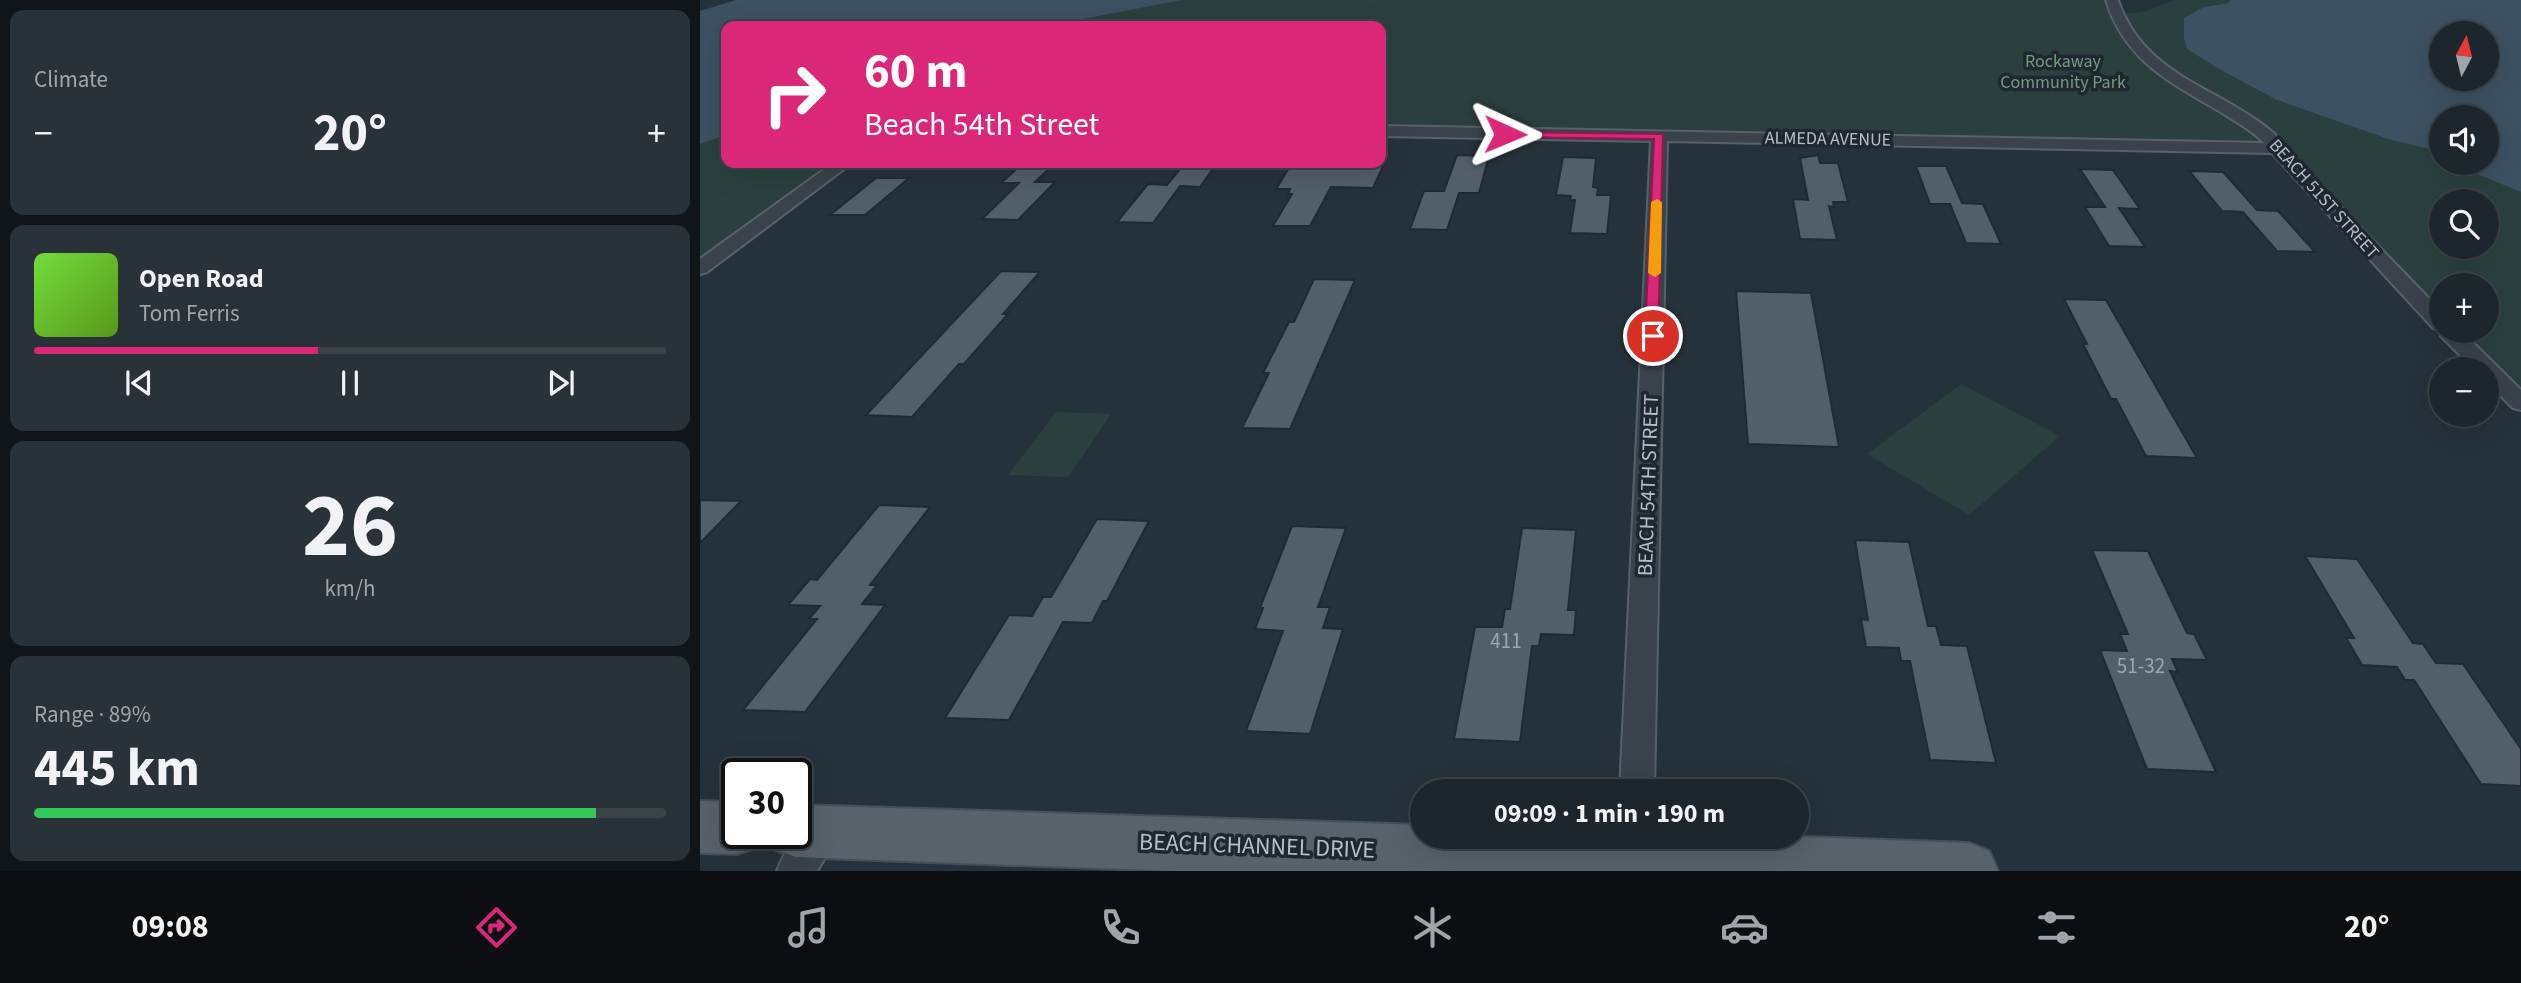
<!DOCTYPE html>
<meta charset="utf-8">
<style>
body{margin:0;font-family:"Source Sans 3",sans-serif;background:#293238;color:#f1f3f6;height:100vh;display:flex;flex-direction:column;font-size:26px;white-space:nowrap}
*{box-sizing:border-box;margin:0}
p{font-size:23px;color:#a0a5a9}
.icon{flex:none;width:38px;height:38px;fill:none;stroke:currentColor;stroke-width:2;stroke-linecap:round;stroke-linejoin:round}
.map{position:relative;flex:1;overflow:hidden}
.side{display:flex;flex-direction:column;gap:10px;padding:10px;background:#0f1518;width:700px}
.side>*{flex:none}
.top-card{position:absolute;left:21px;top:21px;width:665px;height:147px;border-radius:14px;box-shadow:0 7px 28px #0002,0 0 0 2px #3a4348;background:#db2777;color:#fff;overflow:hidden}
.needle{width:46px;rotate:7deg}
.tools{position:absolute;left:1729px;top:21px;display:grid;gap:14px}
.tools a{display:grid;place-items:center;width:70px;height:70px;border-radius:50%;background:#1c262c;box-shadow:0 7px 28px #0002,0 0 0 2px #3a4348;font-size:35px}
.speed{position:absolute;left:21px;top:758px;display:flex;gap:14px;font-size:35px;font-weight:700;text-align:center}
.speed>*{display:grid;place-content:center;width:91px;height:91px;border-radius:50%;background:#1c262c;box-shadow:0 7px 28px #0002,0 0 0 2px #3a4348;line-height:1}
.speed .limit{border:4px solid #111;border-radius:10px;background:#fff;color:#111}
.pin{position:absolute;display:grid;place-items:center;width:60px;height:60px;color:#fff;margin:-30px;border:4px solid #fff;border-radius:50%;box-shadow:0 2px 7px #0007}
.me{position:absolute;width:77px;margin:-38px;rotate:91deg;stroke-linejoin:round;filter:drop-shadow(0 0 5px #0008)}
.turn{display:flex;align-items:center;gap:24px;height:147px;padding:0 28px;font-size:32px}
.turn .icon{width:91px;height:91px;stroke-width:2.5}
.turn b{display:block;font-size:49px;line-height:60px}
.big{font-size:52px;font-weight:700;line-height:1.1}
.side .tile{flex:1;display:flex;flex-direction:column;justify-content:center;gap:10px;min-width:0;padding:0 24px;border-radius:14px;background:#293238}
.side .dial{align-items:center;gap:0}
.dial b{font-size:91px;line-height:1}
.song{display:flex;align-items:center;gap:21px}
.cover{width:84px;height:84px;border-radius:10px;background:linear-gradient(135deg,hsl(100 70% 55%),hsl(90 70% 35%))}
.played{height:7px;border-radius:4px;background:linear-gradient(90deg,#db2777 45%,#3a4348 45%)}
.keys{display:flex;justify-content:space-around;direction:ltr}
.heat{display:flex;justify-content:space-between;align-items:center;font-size:38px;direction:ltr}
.charge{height:10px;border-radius:5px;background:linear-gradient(90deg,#34c759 89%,#3a4348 0)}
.trip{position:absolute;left:710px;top:779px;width:399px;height:70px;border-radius:35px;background:#1c262c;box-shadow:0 7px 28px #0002,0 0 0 2px #3a4348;font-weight:700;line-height:70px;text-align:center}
.menu{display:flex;height:112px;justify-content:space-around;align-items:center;background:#0b0f12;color:#a0a5a9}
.menu .icon{width:49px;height:49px}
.menu .selected{color:#db2777}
.menu b{font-size:32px;color:#f1f3f6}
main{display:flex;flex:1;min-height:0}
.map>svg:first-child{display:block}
</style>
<main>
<section class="side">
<div class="tile"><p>Climate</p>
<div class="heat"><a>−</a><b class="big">20°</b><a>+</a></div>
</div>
<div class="tile">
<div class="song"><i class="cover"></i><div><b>Open Road</b><p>Tom Ferris</p></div></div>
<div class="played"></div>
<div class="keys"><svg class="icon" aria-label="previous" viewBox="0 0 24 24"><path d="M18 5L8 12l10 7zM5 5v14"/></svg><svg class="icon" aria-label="pause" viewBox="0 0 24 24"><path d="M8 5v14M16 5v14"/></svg><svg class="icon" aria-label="next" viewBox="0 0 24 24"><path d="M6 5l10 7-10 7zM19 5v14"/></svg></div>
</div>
<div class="tile dial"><b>26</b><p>km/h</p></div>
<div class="tile"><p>Range · 89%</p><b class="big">445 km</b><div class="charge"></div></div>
</section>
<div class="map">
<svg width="1821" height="871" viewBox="0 0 1821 871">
<rect width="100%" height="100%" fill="#26323b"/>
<!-- green -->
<path fill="#2b403e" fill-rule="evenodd" d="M482,0H1412L1417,15L1447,11L1474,0H1531L1528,3L1504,7L1487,49L1517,68L1577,100L1691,140L1734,150L1741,156V163H1750L1821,192V403L1749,331H1787V285H1741V323L1575,148L681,131V26H347ZM1741,201H1787V247H1741Z
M26,135V163H144L0,268V144Z
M1261,384L1360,436L1269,515L1167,454Z
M356,412L411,414L368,477L308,475Z"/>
<!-- water -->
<path fill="#3d5162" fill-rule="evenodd" d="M36,0H482L347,26H26V135L0,144V11Z
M1531,0H1821V192L1750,163H1787V117H1741V156L1734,150L1691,140L1577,100L1517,68L1487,49L1484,38V18L1504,7L1528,3ZM1741,33H1787V79H1741Z"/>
<!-- building -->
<path fill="#525e69" stroke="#212a33" stroke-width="2" d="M757,155L789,156L779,193H759L747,230L710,229L724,191H744Z
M1118,155L1120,163H1138L1148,202H1133L1134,207L1129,206L1137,240L1100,239L1093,199L1108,200L1100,158Z
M863,157L896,158L893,187L898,188L897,195H911L907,234L870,233L875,200H870L871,196L856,195Z
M323,163H355L335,182H355L318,220L282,219L319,183H301Z
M485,163H517L500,187L480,186L453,223L417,222L448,184L467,185Z
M592,163H615L684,164L673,188L631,187L610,226H573L592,194H588L590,189H576Z
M1216,166H1246L1262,203L1283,204L1301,244L1266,243L1250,204H1230Z
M1380,169L1413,170L1440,209L1419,208L1445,247L1409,246L1385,207H1405Z
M1489,171L1523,172L1557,210L1578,211L1615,252L1577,251L1543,212L1522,211Z
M176,178H209L165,215H130Z
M301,271L340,272L303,314H308L264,364H259L212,417L166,415Z
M614,279L655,280L590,429L542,428L569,373H563L589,322H594Z
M1036,291L1111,293L1139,447L1048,444Z
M1364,299L1406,300L1497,458L1446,456L1416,399H1411L1383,344H1387Z
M0,500L41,501L0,543Z
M179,505L230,507L170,585H177L162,604L185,605L105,712L43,710L117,619H109L120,606L88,605L110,579L117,580Z
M397,519L449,521L407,601H403L392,623L363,622L309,720L245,718L309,615L332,616L343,597H351Z
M592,526L646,528L618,607H630L623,628L643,629L610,734L546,731L583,631L555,629L563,608H560Z
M822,528L876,530L868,610H876L874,635L841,634L839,646H832L820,742L754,739L775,627H802L805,609H810Z
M1155,540L1209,542L1228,626H1236L1241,645L1267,646L1296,763L1230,760L1210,661H1201L1199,648L1166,647L1161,619L1168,620Z
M1392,550L1448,551L1487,633L1494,634L1507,660L1472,659L1478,672L1470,671L1516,772L1447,769L1400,650L1427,651L1420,634H1428Z
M1605,556L1657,559L1713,643L1723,644L1736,663L1763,664L1821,749V786L1781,784L1714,680H1705L1697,667L1662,665L1646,638H1654Z"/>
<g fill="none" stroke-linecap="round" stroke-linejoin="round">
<!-- street casing -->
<g stroke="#58616a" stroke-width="4">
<path id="street" d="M1406,0H1418C1444,76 1514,85 1570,130C1580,138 1586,150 1594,159L1741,311V331H1761L1821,390V410L1813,408L1787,382V369H1774L1741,336L1740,329L1733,328L1572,153L967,141L954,791H920L951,141L681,136V126L1564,143C1553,131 1538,123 1524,114C1472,83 1425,62 1406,0Z
M133,163H152L7,272L0,274V259Z
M122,816L135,821L140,833L117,871H77C85,850 101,824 122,816Z"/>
</g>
<!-- primary casing -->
<g stroke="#464f58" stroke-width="4">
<path id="primary" d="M0,801L37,802V833H63L57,847L37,854L0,853Z
M96,805L723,825V836H1075L1269,843L1289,851L1298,871H477L96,857L76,850L69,833H96Z"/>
</g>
<!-- street -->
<use href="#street" fill="#3a434c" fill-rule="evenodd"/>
<!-- primary -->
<use href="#primary" fill="#58626b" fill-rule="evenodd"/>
</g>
<!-- route -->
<path fill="#db2777" stroke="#8e194d" stroke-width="2" d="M802,132L963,134L958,339H948L945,336L954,139L805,137L800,134Z"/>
<!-- slow -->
<path fill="#f59e0b" d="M957,199L962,202L961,273L955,277L948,273L951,202Z"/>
<g text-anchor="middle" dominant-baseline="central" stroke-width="7" stroke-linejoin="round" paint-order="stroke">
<!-- far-park labels -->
<g font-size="18" fill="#769a7a" stroke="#1f2831">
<text x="1363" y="61">Rockaway<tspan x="1363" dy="21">Community Park</tspan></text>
</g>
<!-- far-street labels -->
<g font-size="18" fill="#b6bec7" stroke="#1f2831">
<text transform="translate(1128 139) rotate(1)">ALMEDA AVENUE</text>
<text transform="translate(1624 199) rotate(48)">BEACH 51ST STREET</text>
</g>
<!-- street labels -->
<g font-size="21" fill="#b6bec7" stroke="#1f2831">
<text transform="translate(948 485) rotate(-88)">BEACH 54TH STREET</text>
</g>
<!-- near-number labels -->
<g font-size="21" fill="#9da6b0">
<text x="806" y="641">411</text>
<text x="1441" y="666">51-32</text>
</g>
<!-- near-street labels -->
<g font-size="24" fill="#b6bec7" stroke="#1f2831">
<text transform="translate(557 846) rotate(2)">BEACH CHANNEL DRIVE</text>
</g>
</g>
</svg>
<div class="tools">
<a><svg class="needle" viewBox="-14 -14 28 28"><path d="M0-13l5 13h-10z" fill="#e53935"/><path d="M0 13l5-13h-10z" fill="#a0a5a9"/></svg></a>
<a><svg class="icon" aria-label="sound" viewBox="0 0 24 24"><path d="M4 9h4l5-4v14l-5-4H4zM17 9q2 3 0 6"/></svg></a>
<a><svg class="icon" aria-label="search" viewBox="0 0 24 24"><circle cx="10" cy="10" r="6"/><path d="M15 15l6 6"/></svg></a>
<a>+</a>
<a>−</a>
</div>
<div class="speed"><div class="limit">30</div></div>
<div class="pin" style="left:953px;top:336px;background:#d93025"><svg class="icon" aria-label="arrive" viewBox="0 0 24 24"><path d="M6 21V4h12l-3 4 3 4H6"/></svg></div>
<svg class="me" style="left:805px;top:134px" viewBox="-20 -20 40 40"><path d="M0-17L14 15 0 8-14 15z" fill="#db2777" stroke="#fff" stroke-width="4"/></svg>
<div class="trip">09:09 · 1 min · 190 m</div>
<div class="top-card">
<div class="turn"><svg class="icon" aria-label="right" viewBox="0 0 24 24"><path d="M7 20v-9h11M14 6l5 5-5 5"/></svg><div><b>60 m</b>Beach 54th Street</div></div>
</div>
</div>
</main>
<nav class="menu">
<b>09:08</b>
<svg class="icon selected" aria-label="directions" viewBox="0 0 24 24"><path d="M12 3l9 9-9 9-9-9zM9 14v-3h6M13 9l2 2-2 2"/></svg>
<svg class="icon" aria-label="music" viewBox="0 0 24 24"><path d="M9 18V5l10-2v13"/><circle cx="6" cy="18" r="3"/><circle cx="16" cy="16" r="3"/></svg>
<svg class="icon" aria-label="phone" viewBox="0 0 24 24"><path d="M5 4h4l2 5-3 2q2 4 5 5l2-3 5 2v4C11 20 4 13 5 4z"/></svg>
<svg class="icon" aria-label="climate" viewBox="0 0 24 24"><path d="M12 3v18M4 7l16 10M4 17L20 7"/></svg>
<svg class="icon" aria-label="car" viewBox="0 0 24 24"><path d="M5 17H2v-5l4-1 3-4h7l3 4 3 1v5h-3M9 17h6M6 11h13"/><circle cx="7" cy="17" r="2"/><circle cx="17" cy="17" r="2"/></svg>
<svg class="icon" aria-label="filters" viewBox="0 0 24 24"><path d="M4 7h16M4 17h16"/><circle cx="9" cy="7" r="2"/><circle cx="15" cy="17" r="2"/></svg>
<b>20°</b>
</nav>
